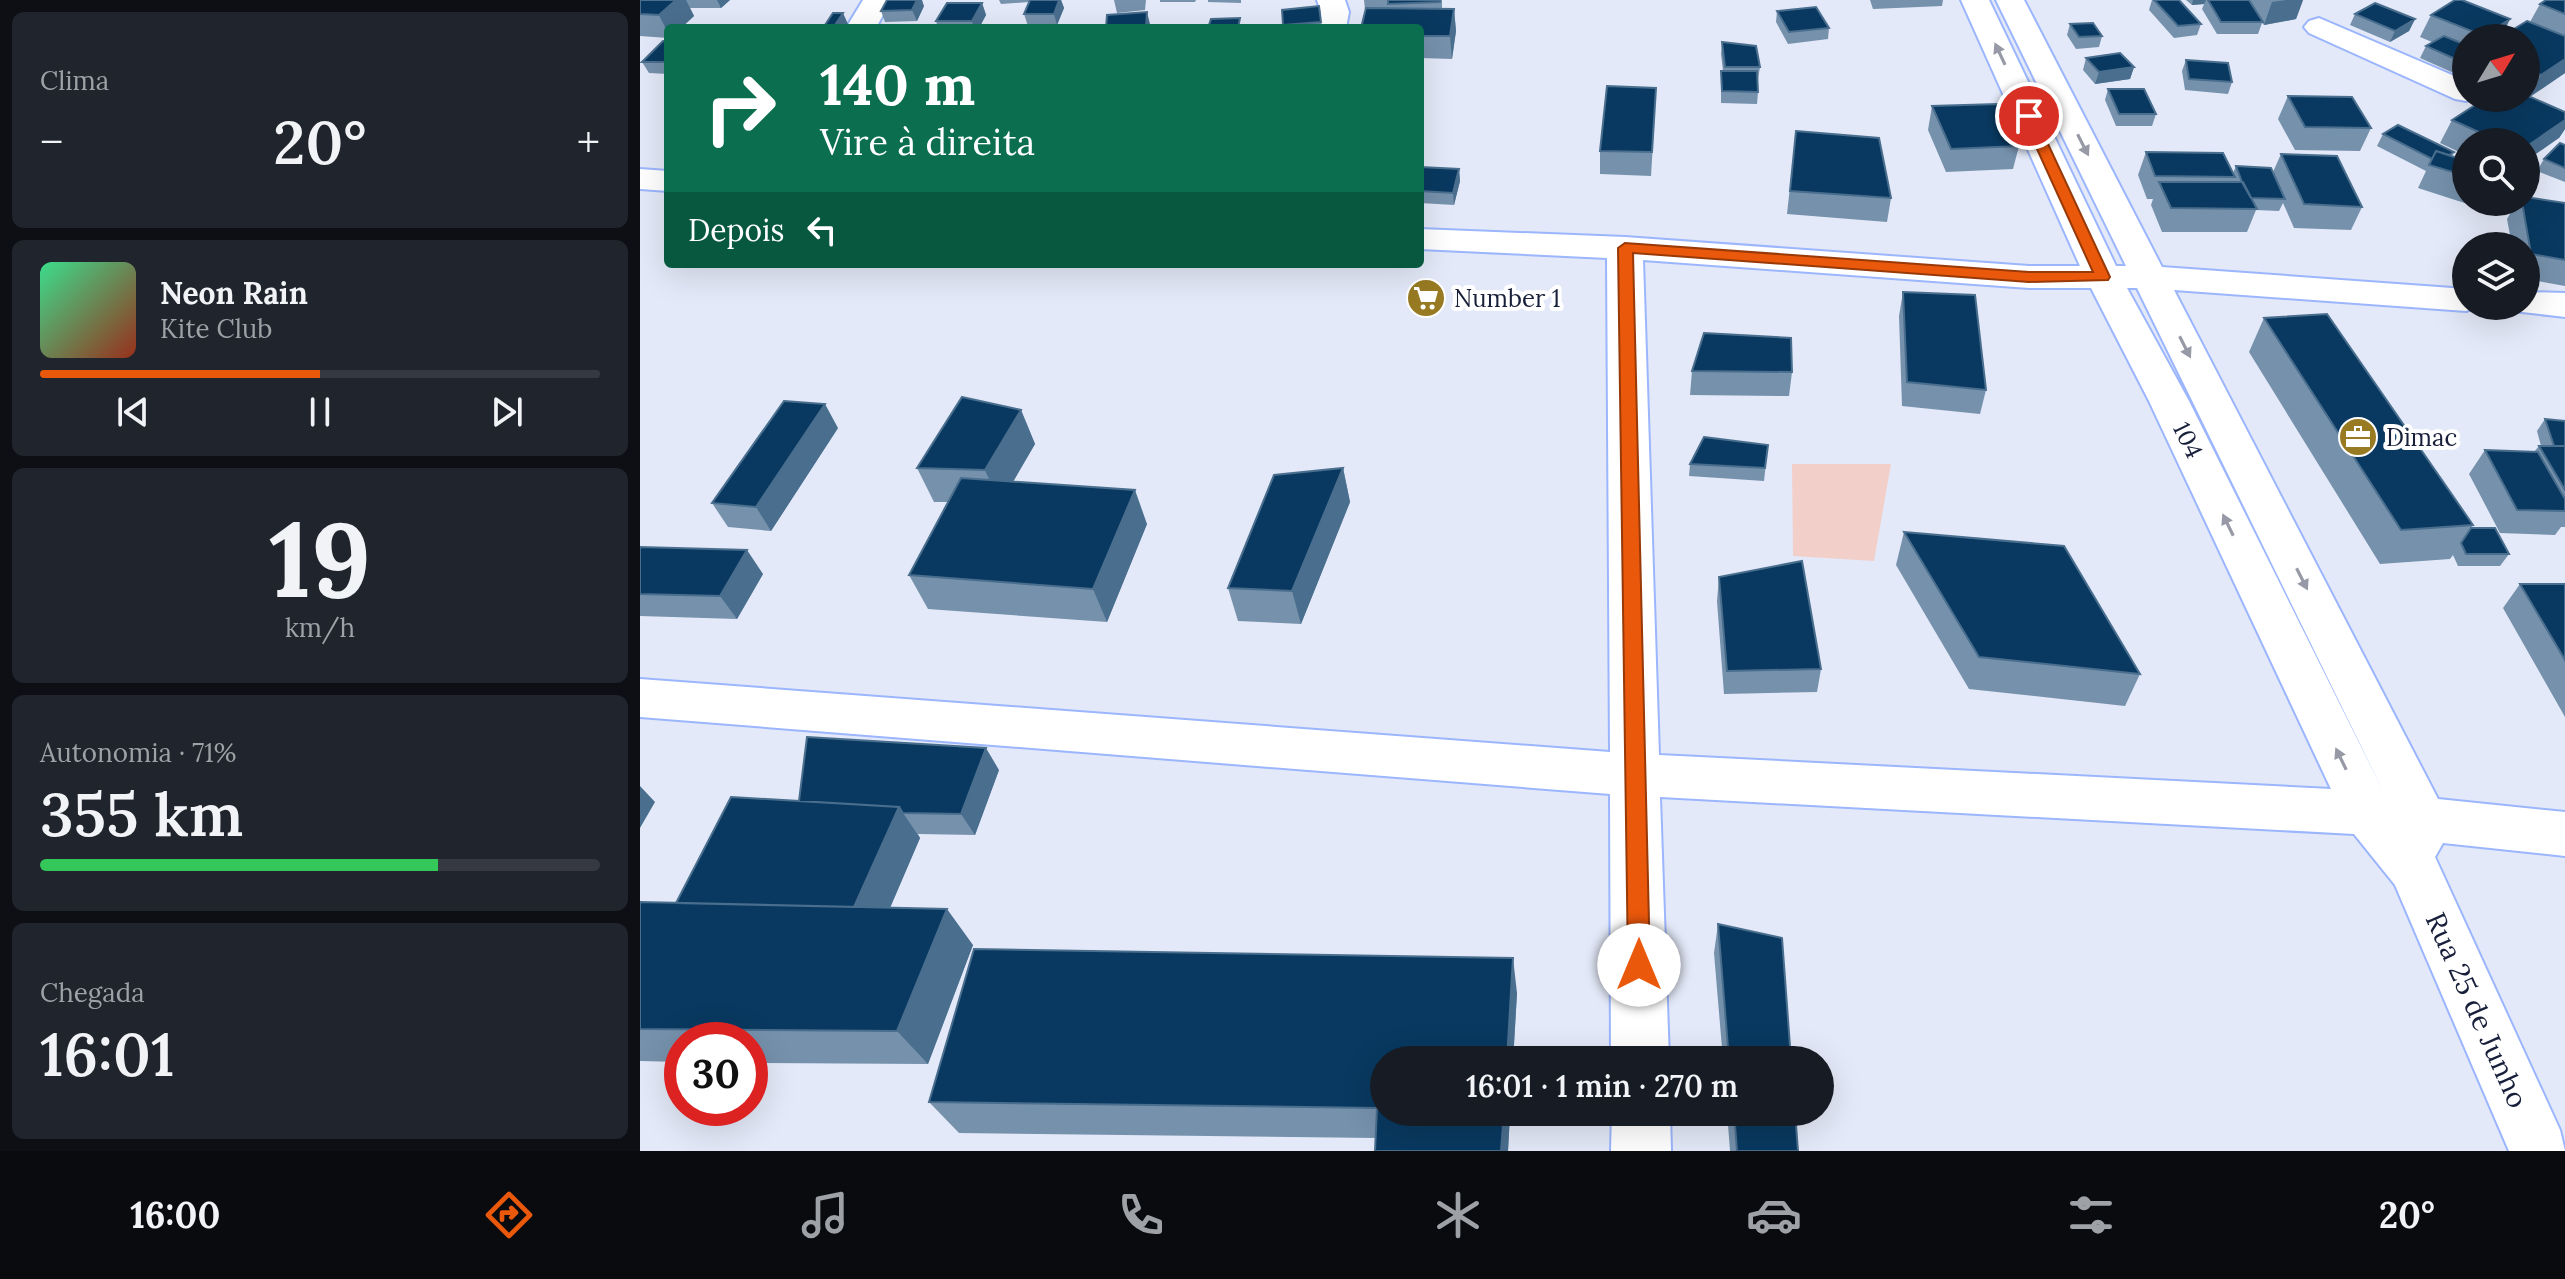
<!DOCTYPE html>
<html lang="pt">
<meta charset="utf-8">
<style>
body{margin:0;font-family:Lora,serif;background:#20242c;color:#f1f3f6;height:100vh;display:flex;flex-direction:column;font-size:30px;white-space:nowrap}
*{box-sizing:border-box;margin:0}
p{font-size:26px;color:#9ea1a6}
.icon{flex:none;width:44px;height:44px;fill:none;stroke:currentColor;stroke-width:2;stroke-linecap:round;stroke-linejoin:round}
.map{position:relative;flex:1;overflow:hidden}
.panel{display:flex;flex-direction:column;gap:12px;padding:12px;background:#0d0f14;width:640px}
.panel>*{flex:none}
.hud{position:absolute;left:24px;top:24px;width:760px;height:244px;border-radius:8px;box-shadow:0 8px 32px #0002;background:#0b6e4f;color:#fff;overflow:hidden}
.needle{width:52px;rotate:52deg}
.fabs{position:absolute;left:1812px;top:24px;display:grid;gap:16px}
.fabs a{display:grid;place-items:center;width:88px;height:88px;border-radius:50%;background:#171b24;box-shadow:0 8px 32px #0002;font-size:40px}
.speed{position:absolute;left:24px;top:1022px;display:flex;gap:16px;font-size:40px;font-weight:700;text-align:center}
.speed>*{display:grid;place-content:center;width:104px;height:104px;border-radius:50%;background:#171b24;box-shadow:0 8px 32px #0002;line-height:1}
.speed .limit{border:12px solid #d22;background:#fff;color:#111}
.pin{position:absolute;display:grid;place-items:center;width:68px;height:68px;color:#fff;margin:-34px;border:4px solid #fff;border-radius:50%;box-shadow:0 2px 8px #0007}
.me{position:absolute;width:88px;margin:-44px;rotate:0deg;stroke-linejoin:round;filter:drop-shadow(0 0 6px #0008)}
.turn{display:flex;align-items:center;gap:28px;height:168px;padding:0 24px;font-size:36px}
.turn .icon{width:104px;height:104px;stroke-width:2.5}
.turn b{display:block;font-size:56px;line-height:68px}
.then{display:flex;align-items:center;height:76px;padding:0 24px;background:#0003;gap:16px;font-size:30px}
.big{font-size:60px;font-weight:600;line-height:1.1}
.panel .tile{flex:1;display:flex;flex-direction:column;justify-content:center;gap:12px;min-width:0;padding:0 28px;border-radius:12px;background:#20242c}
.panel .dial{align-items:center;gap:0}
.dial b{font-size:104px;line-height:1}
.song{display:flex;align-items:center;gap:24px}
.cover{width:96px;height:96px;border-radius:12px;background:linear-gradient(135deg,hsl(150 70% 55%),hsl(10 70% 35%))}
.played{height:8px;border-radius:4px;background:linear-gradient(90deg,#ea580c 50%,#363941 50%)}
.keys{display:flex;justify-content:space-around;direction:ltr}
.heat{display:flex;justify-content:space-between;align-items:center;font-size:44px;direction:ltr}
.charge{height:12px;border-radius:6px;background:linear-gradient(90deg,#34c759 71%,#363941 0)}
.trip{position:absolute;left:730px;top:1046px;width:464px;height:80px;border-radius:40px;background:#171b24;box-shadow:0 8px 32px #0002;font-weight:600;line-height:80px;text-align:center}
.menu{display:flex;height:128px;justify-content:space-around;align-items:center;background:#090b0e;color:#9ea1a6}
.menu .icon{width:56px;height:56px}
.menu .on{color:#ea580c}
.menu b{font-size:36px;color:#f1f3f6}
main{display:flex;flex:1;min-height:0}
.map>svg:first-child{display:block}
</style>
<main>
<section class="panel">
<div class="tile"><p>Clima</p>
<div class="heat"><a>−</a><b class="big">20°</b><a>+</a></div>
</div>
<div class="tile">
<div class="song"><i class="cover"></i><div><b>Neon Rain</b><p>Kite Club</p></div></div>
<div class="played"></div>
<div class="keys"><svg class="icon" aria-label="previous" viewBox="0 0 24 24"><path d="M18 5L8 12l10 7zM5 5v14"/></svg><svg class="icon" aria-label="pause" viewBox="0 0 24 24"><path d="M8 5v14M16 5v14"/></svg><svg class="icon" aria-label="next" viewBox="0 0 24 24"><path d="M6 5l10 7-10 7zM19 5v14"/></svg></div>
</div>
<div class="tile dial"><b>19</b><p>km/h</p></div>
<div class="tile"><p>Autonomia · 71%</p><b class="big">355 km</b><div class="charge"></div></div>
<div class="tile"><p>Chegada</p><b class="big">16:01</b></div>
</section>
<div class="map">
<svg width="1925" height="1151" viewBox="0 0 1925 1151">
<rect width="100%" height="100%" fill="#e3e9f8"/>
<!-- green -->
<path fill="#f3cfca" d="M1152,464H1251L1234,561L1153,556Z"/>
<g fill="none" stroke-linecap="round" stroke-linejoin="round">
<!-- minor casing -->
<g stroke="#9cb6fd" stroke-width="4">
<path id="minor" d="M223,0H251L236,28H206Z
M677,0H705L709,12L706,28H676L681,12Z
M1321,0H1349L1476,266H1486L1356,0H1384L1522,267L1826,289V306H1840L1826,311L1534,290L1798,799L1925,812V856L1803,843L1795,857L1920,1130L1925,1151H1869L1755,885L1714,834L1020,797L1029,1060H971L970,794L0,717V679L970,752L967,258L780,249V229L985,237L1389,266H1440ZM1003,260L1389,288H1451L1509,401L1691,789L1019,755ZM1487,288H1497L1744,793L1549,401Z
M1679,18L1826,81V98H1837L1826,101L1815,99L1669,33L1664,27L1669,21Z
M0,169L28,171V191L0,189Z
M1886,292L1925,293V317L1873,311L1870,306H1886Z
M972,1112H1030L1031,1151H971Z"/>
</g>
<!-- minor -->
<use href="#minor" fill="#fff" fill-rule="evenodd"/>
</g>
<!-- wall -->
<path fill="#7691ac" d="M0,0H90L81,8H50L54,16L41,28H28V38L0,36Z
M359,0H421L424,8L417,25L388,26L384,14L389,2L361,4Z
M474,0H506L505,10L477,13Z
M520,0H556L555,2H520Z
M568,0H601V3L568,2Z
M724,0H802V8L814,9L816,31L812,59L780,58V28L725,10Z
M1230,0H1303L1302,6L1233,9Z
M1512,0H1539L1561,24L1557,35L1534,38L1509,10Z
M1546,0H1663L1656,19L1624,25L1622,23L1618,34H1577L1562,9L1564,4L1552,5Z
M1925,0V73L1890,97L1925,112V129L1919,138L1886,142H1826V202H1843L1840,208L1778,188L1786,171L1737,146L1743,134L1814,152L1812,156L1816,157L1819,152L1800,143L1812,120L1886,98V38H1826V66L1816,74L1780,58L1786,46L1792,42L1780,37L1791,15L1861,36L1890,22L1900,4Z
M342,3L346,15L339,28H298L296,21Z
M284,6L277,21L245,22L241,11Z
M679,6L682,28H644L642,10Z
M1137,11L1189,28L1188,39L1148,44L1136,22Z
M1715,14L1775,19L1769,31L1750,42L1710,25Z
M1430,24L1462,36L1459,47L1436,49L1427,35Z
M28,41V74L9,73L2,62Z
M1082,42L1120,67L1118,79H1117L1118,92L1117,104L1081,103V71H1083L1081,54Z
M1446,58L1494,67L1490,79L1455,84L1443,70Z
M1546,60L1592,82L1588,94L1545,90L1542,71Z
M1468,89L1516,114L1512,126H1476L1465,100Z
M1648,96L1731,128L1720,151L1655,150L1638,119Z
M1292,106L1379,146L1373,169L1306,172L1288,130Z
M1015,111L1011,176L960,174V151Z
M1156,131L1251,198L1247,222L1147,214Z
M1925,145V182L1897,171L1904,159Z
M1506,152L1593,173L1596,166L1633,172L1641,154L1722,207L1711,230L1654,228L1643,203L1639,211L1616,210L1607,232H1522L1511,205L1513,199H1507L1498,175Z
M780,167L819,169L820,181L814,205L780,203Z
M1877,202L1925,203V286L1886,279V246H1872L1867,219Z
M1263,292L1346,390L1340,414L1262,406L1259,316Z
M1624,318L1833,525L1831,528L1869,554L1860,566H1818L1813,555L1810,559L1740,564L1609,352Z
M1052,371L1152,372L1149,396L1050,395Z
M381,410L395,444L373,482L507,524L467,622L288,609L269,575L309,502H294L277,468Z
M1905,419L1925,421V527H1921L1915,535L1860,533L1829,474L1845,450L1894,452L1899,446H1901L1897,431Z
M198,428L131,531L88,527L72,503Z
M1128,445L1124,481L1049,476L1050,464Z
M703,468L710,502L661,624L598,621L588,588Z
M1264,532L1500,674L1485,706L1329,689L1256,565Z
M0,547L123,574L97,619L0,616Z
M1079,577L1181,669L1177,692L1084,694L1077,601Z
M1880,584H1925V717L1863,608Z
M359,770L335,835L278,834L280,838L250,908L333,945L288,1064L110,1063V1040H42V1062L0,1061V902L36,903L159,801Z
M1078,924L1151,1060H1083L1074,953Z
M877,993L868,1151H735L736,1138L319,1133L289,1102Z
M1087,1112H1155L1158,1151H1090Z"/>
<!-- shaded-wall -->
<path fill="#4a6e8e" d="M36,0H46L54,16L41,28H28V33L19,15Z
M77,0H90L81,8Z
M277,0H282L284,6L277,21L272,10Z
M419,0H421L424,8L417,25L414,14Z
M1553,0H1566L1564,4L1552,5Z
M1646,0H1663L1656,19L1624,25L1632,2Z
M342,3L346,15L339,28H334L332,21Z
M814,9L816,31L812,59L810,36Z
M507,12L510,24L509,28H506Z
M203,13L208,24L205,28H193Z
M1775,19L1769,31L1750,42L1755,31Z
M1870,19L1861,38H1843L1844,36Z
M1826,59V66L1816,74L1822,62Z
M1925,59V73L1888,98L1901,75Z
M1494,67L1490,79L1455,84L1459,72Z
M781,80L784,103L780,110V82Z
M1925,120V129L1919,138L1886,161V147Z
M819,169L820,181L814,205L813,193Z
M185,404L198,428L131,531L116,507Z
M381,410L395,444L360,504L345,470Z
M703,468L710,502L661,624L652,591Z
M495,490L507,524L467,622L453,589Z
M107,550L123,574L97,619L80,596Z
M346,748L359,770L335,835L321,814Z
M0,786L15,802L0,828Z
M259,807L280,838L234,945L210,916Z
M307,909L333,945L288,1064L257,1031Z
M873,958L877,993L873,1060H867Z
M864,1112H870L868,1151H861Z"/>
<!-- building -->
<path fill="#093960" stroke="#4a6e8e" stroke-width="2" d="M0,0H36L19,15L0,14Z
M247,0H277L272,10L241,11Z
M390,0H419L414,14H384Z
M748,0H800V2L748,4Z
M1514,0H1539L1561,24L1538,26Z
M1568,0H1609L1623,22H1581Z
M1815,0H1822L1870,19L1844,36L1791,15Z
M1906,0H1925V14L1900,4Z
M307,3H342L332,21H296Z
M1735,3L1775,19L1755,31L1715,14Z
M679,6L681,22L643,25L642,10Z
M1176,7L1189,28L1149,32L1137,11Z
M726,8L814,9L810,36H780V28H721Z
M507,12L506,28H466L467,15Z
M193,13H203L193,28H183Z
M600,18L598,28H568L571,19Z
M1887,21L1925,36V59L1901,75L1886,69V38H1859Z
M1453,23L1462,36L1439,37L1430,24Z
M1804,36L1826,45V59L1822,62L1786,46Z
M23,41H28V62H2Z
M1082,42L1116,46L1120,67H1085Z
M1480,53L1494,67L1459,72L1446,58Z
M1546,60L1588,63L1592,82L1549,79Z
M1081,71H1117L1118,92L1082,91Z
M967,86L1016,88L1012,152L960,151Z
M1468,89H1504L1516,114H1479Z
M1886,95L1925,112V120L1886,147V142H1861L1812,120L1846,98H1886Z
M1648,96L1712,97L1731,128L1665,127Z
M1358,104L1379,146L1311,149L1292,106Z
M1758,125L1814,152L1809,155L1796,151L1792,159L1743,134Z
M1156,131L1239,138L1251,198L1150,191Z
M1920,143L1925,145V168L1904,159Z
M1823,144L1826,145V176L1789,165L1796,151L1817,158Z
M1506,152L1583,153L1595,177L1515,176Z
M1641,154L1697,156L1722,207L1664,204Z
M1596,166L1631,168L1645,199L1611,198L1602,182Z
M780,167L819,169L813,193L780,191Z
M1519,182H1603L1617,209L1531,208Z
M1886,197L1925,203V260L1891,254L1882,202H1886Z
M1263,292L1335,295L1346,390L1267,382Z
M1687,314L1833,525L1761,530L1624,318Z
M1064,333L1151,338L1152,372L1052,371Z
M322,397L381,410L345,470L277,468Z
M144,401L185,404L116,507L72,503Z
M1905,419L1925,421V446H1914Z
M1064,437L1128,445L1125,468L1050,464Z
M1899,446H1925V490Z
M1845,450L1898,452L1925,499V511L1877,510Z
M703,468L652,591L588,588L634,475Z
M321,478L495,490L453,589L269,575Z
M1831,528H1855L1869,554H1826L1821,543Z
M1264,532L1424,546L1500,674L1339,657Z
M0,547L107,550L80,596L0,594Z
M1162,561L1181,669L1087,671L1079,577Z
M1880,584H1925V660Z
M167,737L346,748L321,814L263,813L259,807L159,801Z
M91,797L259,807L214,907L36,903Z
M0,902L307,909L257,1031L0,1029Z
M1078,924L1142,938L1151,1060H1089Z
M334,949L873,958L867,1060H744V1112H864L861,1151H735L737,1108L289,1102Z
M1094,1112H1155L1158,1151H1097Z"/>
<!-- one-way arrows -->
<defs><path id="oneway-solid" d="M-6-.8H1V-3.2L6.5 0L1 3.2V.8H-6Z" transform="scale(2)"/></defs>
<g fill="#979aa6">
<use href="#oneway-solid" transform="translate(1360 54) rotate(-115)"/>
<use href="#oneway-solid" transform="translate(1443 145) rotate(63)"/>
<use href="#oneway-solid" transform="translate(1545 347) rotate(63)"/>
<use href="#oneway-solid" transform="translate(1588 525) rotate(-116)"/>
<use href="#oneway-solid" transform="translate(1662 579) rotate(63)"/>
<use href="#oneway-solid" transform="translate(1701 759) rotate(-116)"/>
</g>
<!-- route -->
<path fill="#ea580c" stroke="#983908" stroke-width="2" d="M1389,112L1395,116L1470,277L1468,280L1389,282L993,253L1010,965L1007,972L999,976L991,972L988,965L978,248L985,243L1389,272H1453L1382,116Z"/>
<!-- icons -->
<defs>
<g id="supermarket-disc" transform="scale(2)"><circle r="9.5" fill="#977a22" stroke="#fff"/><path d="M-6-5.5h2.5l.6 2H6L4.5 2H-2.5L-4.4-4H-6ZM-1.5 3.2a1.3 1.3 0 1 0 .1 0ZM3 3.2a1.3 1.3 0 1 0 .1 0Z" fill="#fff"/></g>
<g id="office-disc" transform="scale(2)"><circle r="9.5" fill="#977a22" stroke="#fff"/><path d="M-6-3h4V-5.5h4V-3h4V5H-6ZM-1-4.5V-3h2v-1.5ZM-6 0V1H6V0Z" fill="#fff"/></g>
</defs>
<g fill-rule="evenodd">
<use href="#supermarket-disc" x="786" y="298"/>
<use href="#office-disc" x="1718" y="437"/>
</g>
<g text-anchor="middle" dominant-baseline="central" stroke-width="8" stroke-linejoin="round" paint-order="stroke">
<!-- poi labels -->
<g font-size="24" fill="#171f3a" stroke="#fff" text-anchor="start">
<text x="814" y="298">Number 1</text>
<text x="1746" y="437">Dimac</text>
</g>
<!-- street labels -->
<g font-size="24" fill="#171f3a" stroke="#fff">
<text transform="translate(1548 440) rotate(64)">104</text>
</g>
<!-- near-street labels -->
<g font-size="28" fill="#171f3a" stroke="#fff">
<text transform="translate(1837 1010) rotate(66)">Rua 25 de Junho</text>
</g>
</g>
</svg>
<div class="fabs">
<a><svg class="needle" viewBox="-14 -14 28 28"><path d="M0-13l5 13h-10z" fill="#e53935"/><path d="M0 13l5-13h-10z" fill="#9ea1a6"/></svg></a>
<a><svg class="icon" aria-label="search" viewBox="0 0 24 24"><circle cx="10" cy="10" r="6"/><path d="M15 15l6 6"/></svg></a>
<a><svg class="icon" aria-label="layers" viewBox="0 0 24 24"><path d="M12 4l9 5-9 5-9-5zM3 14l9 5 9-5"/></svg></a>
</div>
<div class="speed"><div class="limit">30</div></div>
<div class="pin" style="left:1389px;top:116px;background:#d93025"><svg class="icon" aria-label="arrive" viewBox="0 0 24 24"><path d="M6 21V4h12l-3 4 3 4H6"/></svg></div>
<svg class="me" style="left:999px;top:965px" viewBox="-20 -20 40 40"><circle r="19" fill="#fff"/><path d="M0-13L10 11 0 6-10 11z" fill="#ea580c"/></svg>
<div class="trip">16:01 · 1 min · 270 m</div>
<div class="hud">
<div class="turn"><svg class="icon" aria-label="right" viewBox="0 0 24 24"><path d="M7 20v-9h11M14 6l5 5-5 5"/></svg><div><b>140 m</b>Vire à direita</div></div>
<div class="then">Depois<svg class="icon" aria-label="left" viewBox="0 0 24 24"><path d="M17 20v-9H6M10 6l-5 5 5 5"/></svg></div>
</div>
</div>
</main>
<nav class="menu">
<b>16:00</b>
<svg class="icon on" aria-label="directions" viewBox="0 0 24 24"><path d="M12 3l9 9-9 9-9-9zM9 14v-3h6M13 9l2 2-2 2"/></svg>
<svg class="icon" aria-label="music" viewBox="0 0 24 24"><path d="M9 18V5l10-2v13"/><circle cx="6" cy="18" r="3"/><circle cx="16" cy="16" r="3"/></svg>
<svg class="icon" aria-label="phone" viewBox="0 0 24 24"><path d="M5 4h4l2 5-3 2q2 4 5 5l2-3 5 2v4C11 20 4 13 5 4z"/></svg>
<svg class="icon" aria-label="climate" viewBox="0 0 24 24"><path d="M12 3v18M4 7l16 10M4 17L20 7"/></svg>
<svg class="icon" aria-label="car" viewBox="0 0 24 24"><path d="M5 17H2v-5l4-1 3-4h7l3 4 3 1v5h-3M9 17h6M6 11h13"/><circle cx="7" cy="17" r="2"/><circle cx="17" cy="17" r="2"/></svg>
<svg class="icon" aria-label="filters" viewBox="0 0 24 24"><path d="M4 7h16M4 17h16"/><circle cx="9" cy="7" r="2"/><circle cx="15" cy="17" r="2"/></svg>
<b>20°</b>
</nav>
